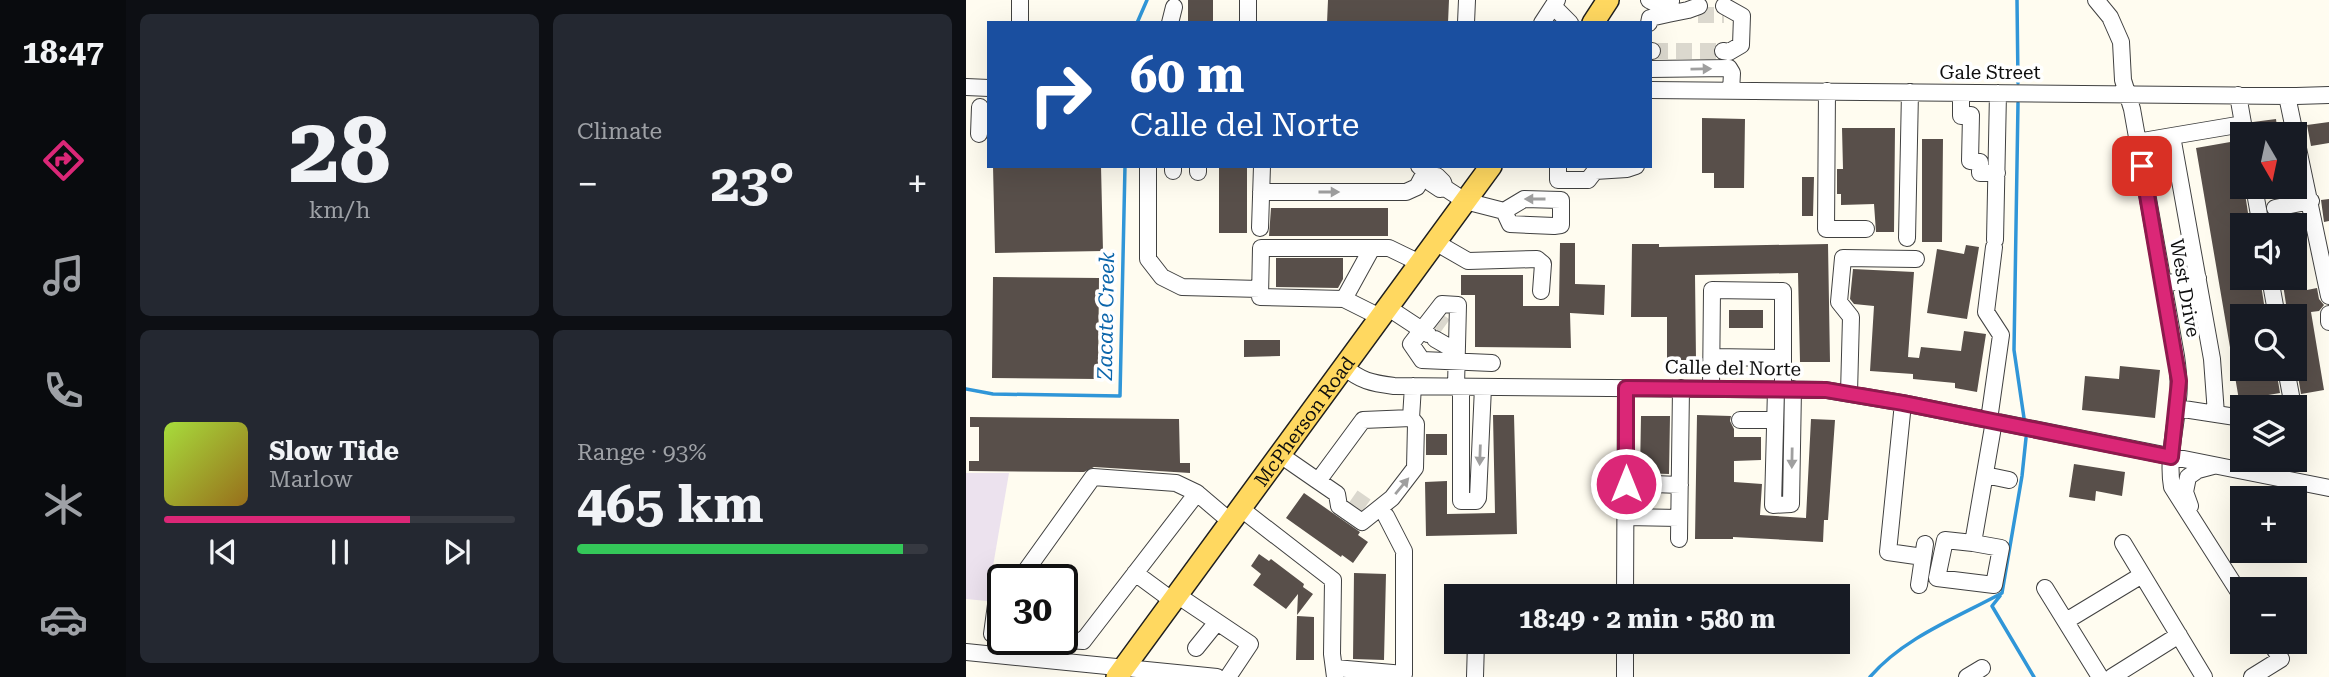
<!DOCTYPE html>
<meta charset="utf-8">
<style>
body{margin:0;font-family:"Roboto Serif",serif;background:#242831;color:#f1f3f6;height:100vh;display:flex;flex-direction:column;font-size:26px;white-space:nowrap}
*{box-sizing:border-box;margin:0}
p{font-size:23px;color:#9ea1a6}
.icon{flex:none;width:38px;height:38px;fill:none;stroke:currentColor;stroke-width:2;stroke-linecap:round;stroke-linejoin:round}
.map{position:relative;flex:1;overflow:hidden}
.drawer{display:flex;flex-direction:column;gap:14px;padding:14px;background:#0d0f14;width:840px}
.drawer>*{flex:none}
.hud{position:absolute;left:21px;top:21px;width:665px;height:147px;border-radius:0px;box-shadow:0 7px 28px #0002;background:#1a4fa0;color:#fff;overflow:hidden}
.needle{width:46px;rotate:171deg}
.fabs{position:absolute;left:1264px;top:122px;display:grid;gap:14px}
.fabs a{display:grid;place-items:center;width:77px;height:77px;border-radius:0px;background:#171b24;box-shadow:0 7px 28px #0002;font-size:35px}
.speed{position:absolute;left:21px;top:564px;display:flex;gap:14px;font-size:35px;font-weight:700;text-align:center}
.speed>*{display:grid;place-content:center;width:91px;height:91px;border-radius:50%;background:#171b24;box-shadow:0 7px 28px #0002;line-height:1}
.speed .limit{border:4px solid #111;border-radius:10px;background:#fff;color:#111}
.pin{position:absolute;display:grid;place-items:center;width:60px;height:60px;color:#fff;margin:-30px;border-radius:14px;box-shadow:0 4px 10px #0006}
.me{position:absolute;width:77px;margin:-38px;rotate:0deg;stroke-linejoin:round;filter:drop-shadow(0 0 5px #0008)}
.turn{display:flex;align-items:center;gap:24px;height:147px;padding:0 28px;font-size:32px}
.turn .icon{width:91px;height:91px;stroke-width:2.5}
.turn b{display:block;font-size:49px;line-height:60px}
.big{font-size:52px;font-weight:700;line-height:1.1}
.drawer .widget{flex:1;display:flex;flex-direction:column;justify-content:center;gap:10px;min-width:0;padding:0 24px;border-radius:10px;background:#242831}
.drawer .dial{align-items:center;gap:0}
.dial b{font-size:91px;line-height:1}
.song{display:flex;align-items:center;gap:21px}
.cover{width:84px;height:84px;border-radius:10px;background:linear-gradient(135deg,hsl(80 70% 55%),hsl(40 70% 35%))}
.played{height:7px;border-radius:4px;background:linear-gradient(90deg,#db2777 70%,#363941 70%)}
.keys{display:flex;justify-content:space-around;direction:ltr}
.heat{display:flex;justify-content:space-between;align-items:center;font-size:38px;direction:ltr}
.charge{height:10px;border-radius:5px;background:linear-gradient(90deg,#34c759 93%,#363941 0)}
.drawer .tiles{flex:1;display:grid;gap:14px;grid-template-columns:repeat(2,1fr)}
.trip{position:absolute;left:478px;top:584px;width:406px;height:70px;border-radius:0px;background:#171b24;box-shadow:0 7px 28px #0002;font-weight:700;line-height:70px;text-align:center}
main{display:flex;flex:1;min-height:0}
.dock{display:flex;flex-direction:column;width:126px;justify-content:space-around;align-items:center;background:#090b0e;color:#9ea1a6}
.dock .icon{width:49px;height:49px}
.dock .selected{color:#db2777}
.dock b{font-size:32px;color:#f1f3f6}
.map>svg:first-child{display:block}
</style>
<main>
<nav class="dock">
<b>18:47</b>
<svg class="icon selected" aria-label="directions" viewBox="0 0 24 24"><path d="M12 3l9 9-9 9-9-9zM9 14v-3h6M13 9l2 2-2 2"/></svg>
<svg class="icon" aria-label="music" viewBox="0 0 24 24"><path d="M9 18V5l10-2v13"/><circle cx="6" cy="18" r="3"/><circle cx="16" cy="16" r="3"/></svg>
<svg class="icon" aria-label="phone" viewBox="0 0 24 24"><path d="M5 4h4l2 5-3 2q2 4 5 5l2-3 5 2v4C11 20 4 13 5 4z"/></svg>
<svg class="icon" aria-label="climate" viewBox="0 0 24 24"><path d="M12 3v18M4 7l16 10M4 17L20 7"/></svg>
<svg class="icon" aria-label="car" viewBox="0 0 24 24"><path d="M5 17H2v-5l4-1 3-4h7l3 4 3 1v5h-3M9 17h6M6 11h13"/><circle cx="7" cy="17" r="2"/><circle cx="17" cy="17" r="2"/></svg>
</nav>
<section class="drawer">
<div class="tiles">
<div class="widget dial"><b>28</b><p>km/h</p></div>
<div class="widget"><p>Climate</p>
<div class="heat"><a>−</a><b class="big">23°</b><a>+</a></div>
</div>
<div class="widget">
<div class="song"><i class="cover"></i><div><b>Slow Tide</b><p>Marlow</p></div></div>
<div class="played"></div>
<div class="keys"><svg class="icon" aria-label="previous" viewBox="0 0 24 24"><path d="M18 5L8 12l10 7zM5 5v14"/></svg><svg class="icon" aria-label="pause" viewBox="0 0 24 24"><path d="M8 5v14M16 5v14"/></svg><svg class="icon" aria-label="next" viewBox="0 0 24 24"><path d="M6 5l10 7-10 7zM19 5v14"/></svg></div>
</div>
<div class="widget"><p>Range · 93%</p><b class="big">465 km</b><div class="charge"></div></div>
</div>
</section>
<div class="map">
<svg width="1363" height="677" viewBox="0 0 1363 677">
<rect width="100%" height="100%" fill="#fffcf0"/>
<!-- industrial -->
<path fill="#ece2ee" d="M0,473H43L21,601L0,599Z"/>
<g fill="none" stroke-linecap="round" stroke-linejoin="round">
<!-- stream -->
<path stroke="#3096d8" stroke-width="3.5" d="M1051,0L1052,83
M171,23L181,0
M1052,103L1048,350L1058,418
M0,389L27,394L154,396L159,166
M1034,596L1026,606L1068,677
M904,677C937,638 992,617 1036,593L1056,476L1060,438"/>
</g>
<!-- building -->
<path fill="#584f4a" d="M222,0H247V23H222Z
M362,0H483L482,23H361Z
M736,118L779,119L778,188H748V173H736Z
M1310,119L1312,135H1290L1287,122Z
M1363,122V143L1345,146L1341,125Z
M876,128H929L928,232H910L908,204L875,205V194H871V169H877Z
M956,139H977L976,242H956Z
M1270,141L1276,146V187H1278L1284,226H1276V278H1294L1300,317H1276V369H1310L1314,393L1273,400L1230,148Z
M27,166H135L137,251L29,253Z
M253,166H281V233H253Z
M836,177H848L847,216H836Z
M1363,199V221L1358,222L1355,200Z
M305,208H422V236H303Z
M1336,217L1340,239L1328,240V226H1311V221Z
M594,243H609V284L639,285L638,315L604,313L605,348L509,347V295H495V275H557V306H593Z
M666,244H693V247L862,244L864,362H834L832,273L729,275L730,360H701V317H665Z
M1000,245L1013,247L1001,319L961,313L971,249L998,254Z
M310,258H377V279L372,288L310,287Z
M1336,264L1341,290L1351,288L1353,299L1358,305L1353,311L1345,312L1358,390L1335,394L1328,352V317H1322L1316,278H1328V265Z
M887,269L948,272L942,357L953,358L955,347L995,351L998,331L1020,334L1011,392L989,388V383L947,379V374L904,371L908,306L888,304L884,299Z
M27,277L133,278L132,379L26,378Z
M763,310H797V328H763Z
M278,340H314V356L278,357Z
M1154,366L1194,370L1189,418L1116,410L1119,376L1153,379Z
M527,415H548L551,534L460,536L459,482L481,481V514L529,513Z
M731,415L765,416L764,421L768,429V437H795V460L768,461V482L796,484L794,515L840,518L845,419L869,420L862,520H858L857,542L767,537V539H729Z
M675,416H704L703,474L674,473Z
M4,417L213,419L214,463H224V473L128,467L118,472L3,471V461H13V427H4Z
M460,434H481V455H460Z
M1108,464L1159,472L1156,496L1130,491L1129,501L1103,497Z
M338,493L394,532L392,535L402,542L387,563L376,555L375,557L320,518Z
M293,554L303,561L305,559L338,584L337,587L347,594L331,615L332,594L320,609L287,585L295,574L285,566Z
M388,573L420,574L418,660L387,659Z
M331,616L348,617V660H330Z"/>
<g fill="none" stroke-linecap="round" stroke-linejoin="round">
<!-- minor-tunnel -->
<path stroke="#dbd8ce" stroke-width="16" stroke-dasharray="16 8" stroke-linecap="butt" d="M732,15H758
M686,51H757
M472,321L479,326
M387,497L400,506"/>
<!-- minor casing -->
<g stroke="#414141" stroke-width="18">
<path id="minor" d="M54,0V23
M683,0L687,2L693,0
M1130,0L1144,17L1155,42L1157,80L1166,109L1210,356C1212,370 1214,385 1212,399C1210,428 1201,458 1206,487L1276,597
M587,6L604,23
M702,14L722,10L733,6
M204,23L208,7
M282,23V0
M500,23L501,0
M576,23L591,0
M683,23L684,18L702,14L705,1
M684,51H686
M757,51L763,52L775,45L776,16L758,6
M684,69L763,68L766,73L765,91
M0,87L23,88
M684,90L1330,96L1363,95
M861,91L860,229H900
M995,93V116L1005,115L1004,161L1014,162V173H1031
M1272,95L1279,135
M1321,96L1363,296
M13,134L14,107
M1206,136L1277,124
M1171,142L1206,136L1246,359L1250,414
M182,166V259L196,277L216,287L294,289
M592,166V180H622L629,171
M630,166L629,171L661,169L670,166
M207,171V166
M232,172V166
M463,176H471L477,182L479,188L474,189L465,183Z
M1288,187L1295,226
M479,188L499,201L538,211L558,199L595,200V225L588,226L544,224L538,211
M295,192H440L451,187L458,174L456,168L453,166
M1309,208L1345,201
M294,228L296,166
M941,238L944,92
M1029,240L1032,93
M469,242L502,261L571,259L577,264L575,291
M406,248L378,299L294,297L295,248H423L454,263
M1304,278L1311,317
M1197,284L1232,278
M378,299L414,317
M421,307L462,334
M1363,314V322
M469,339L490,351
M746,357L817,358
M377,366C395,381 405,383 428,386L860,390L937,403L1363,488
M490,386L492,305L476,304L445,344L456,360L526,363
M495,386V501H510L512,498L517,387
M745,389L746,290L817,291V389
M810,389L807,505L825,504L827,389
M883,393L885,317L873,302L877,258L950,259
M937,403L922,552L957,557
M1211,408L1276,418
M1309,408L1326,401L1320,369
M774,420H809
M1023,420L1035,335L1020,312L1028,247
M313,454L352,481L397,420L445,418L447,386
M1019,475L1043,480
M352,481L371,494L373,506L396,522L426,498L449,468L450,424L445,418
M660,483L714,485
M1224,506L1219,492L1222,477L1232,470L1247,466
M274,508L367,580L366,654L369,677
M660,517L713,518
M713,539L715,388
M1007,543L1035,548L1028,585L971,578L979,540L1007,543L1028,421
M1157,543L1238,677
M169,573L207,601
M41,579L59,572L127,477L210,483L231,493
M953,585L959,544
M1079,588L1134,677
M211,595L284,644L262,677
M520,597L524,595L659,596
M659,597L660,388
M1100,621L1176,575
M26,634L32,590L37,582
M84,639L117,641L231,493L265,522
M230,648L251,622
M0,652L251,677
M369,668L438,674V551L420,516
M509,677L510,642
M659,677V642
M1001,677L1016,668
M1146,677L1213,635
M1286,677L1315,659L1304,642"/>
</g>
<!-- major casing -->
<g stroke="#1f1f1f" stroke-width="24">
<g id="major">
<path d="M627,23L642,0"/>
<path id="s1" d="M151,677L525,166"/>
</g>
</g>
<!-- minor -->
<use href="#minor" stroke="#fff" stroke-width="16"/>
<!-- major -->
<use href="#major" stroke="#ffd860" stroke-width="21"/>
</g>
<!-- one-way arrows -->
<defs><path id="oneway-solid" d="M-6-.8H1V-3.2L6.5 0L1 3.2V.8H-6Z" transform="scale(1.75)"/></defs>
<g fill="#9f9f9f">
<use href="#oneway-solid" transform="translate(735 69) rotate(-1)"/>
<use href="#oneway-solid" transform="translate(363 192)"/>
<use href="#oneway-solid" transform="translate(569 199) rotate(180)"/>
<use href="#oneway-solid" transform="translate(514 455) rotate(92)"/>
<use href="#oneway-solid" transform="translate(826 458) rotate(91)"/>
<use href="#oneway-solid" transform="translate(436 486) rotate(-50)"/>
</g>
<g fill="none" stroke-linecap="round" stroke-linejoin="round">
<!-- route casing -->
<g stroke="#8e194d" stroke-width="18">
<path id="route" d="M660,484V388L860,390L937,403L1205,457L1213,381L1176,166"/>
</g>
<!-- route -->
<use href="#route" stroke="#db2777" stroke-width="12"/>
</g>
<g text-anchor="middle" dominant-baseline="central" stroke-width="7" stroke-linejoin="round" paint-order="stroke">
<!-- street labels -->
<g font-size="19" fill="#0e0e0e" stroke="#fff">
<text x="1024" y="72">Gale Street</text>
<text transform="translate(1219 288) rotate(80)">West Drive</text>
<text transform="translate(767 368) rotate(1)">Calle del Norte</text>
<text stroke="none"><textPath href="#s1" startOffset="317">McPherson Road</textPath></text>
</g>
<!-- water labels -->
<g font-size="21" font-style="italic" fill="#0c66ab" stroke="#fff">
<text transform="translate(140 316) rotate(-89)">Zacate Creek</text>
</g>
</g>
</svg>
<div class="fabs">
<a><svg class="needle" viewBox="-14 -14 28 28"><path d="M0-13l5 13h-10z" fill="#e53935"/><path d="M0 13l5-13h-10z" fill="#9ea1a6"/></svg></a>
<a><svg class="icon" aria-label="sound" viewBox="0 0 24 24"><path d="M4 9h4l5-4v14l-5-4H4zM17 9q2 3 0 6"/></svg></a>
<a><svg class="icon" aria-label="search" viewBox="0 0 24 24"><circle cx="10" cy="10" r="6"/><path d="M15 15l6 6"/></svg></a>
<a><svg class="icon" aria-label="layers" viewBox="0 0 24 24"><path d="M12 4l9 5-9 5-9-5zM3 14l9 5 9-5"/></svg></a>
<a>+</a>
<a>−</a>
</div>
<div class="speed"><div class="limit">30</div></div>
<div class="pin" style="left:1176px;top:166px;background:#d93025"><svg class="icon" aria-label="arrive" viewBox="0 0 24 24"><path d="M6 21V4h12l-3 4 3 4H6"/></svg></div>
<svg class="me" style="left:660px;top:484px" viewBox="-20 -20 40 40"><circle r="17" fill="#db2777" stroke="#fff" stroke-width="3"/><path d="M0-11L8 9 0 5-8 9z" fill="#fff"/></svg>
<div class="trip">18:49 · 2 min · 580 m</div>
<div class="hud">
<div class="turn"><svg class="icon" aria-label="right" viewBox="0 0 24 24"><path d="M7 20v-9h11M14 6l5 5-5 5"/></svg><div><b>60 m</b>Calle del Norte</div></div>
</div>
</div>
</main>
